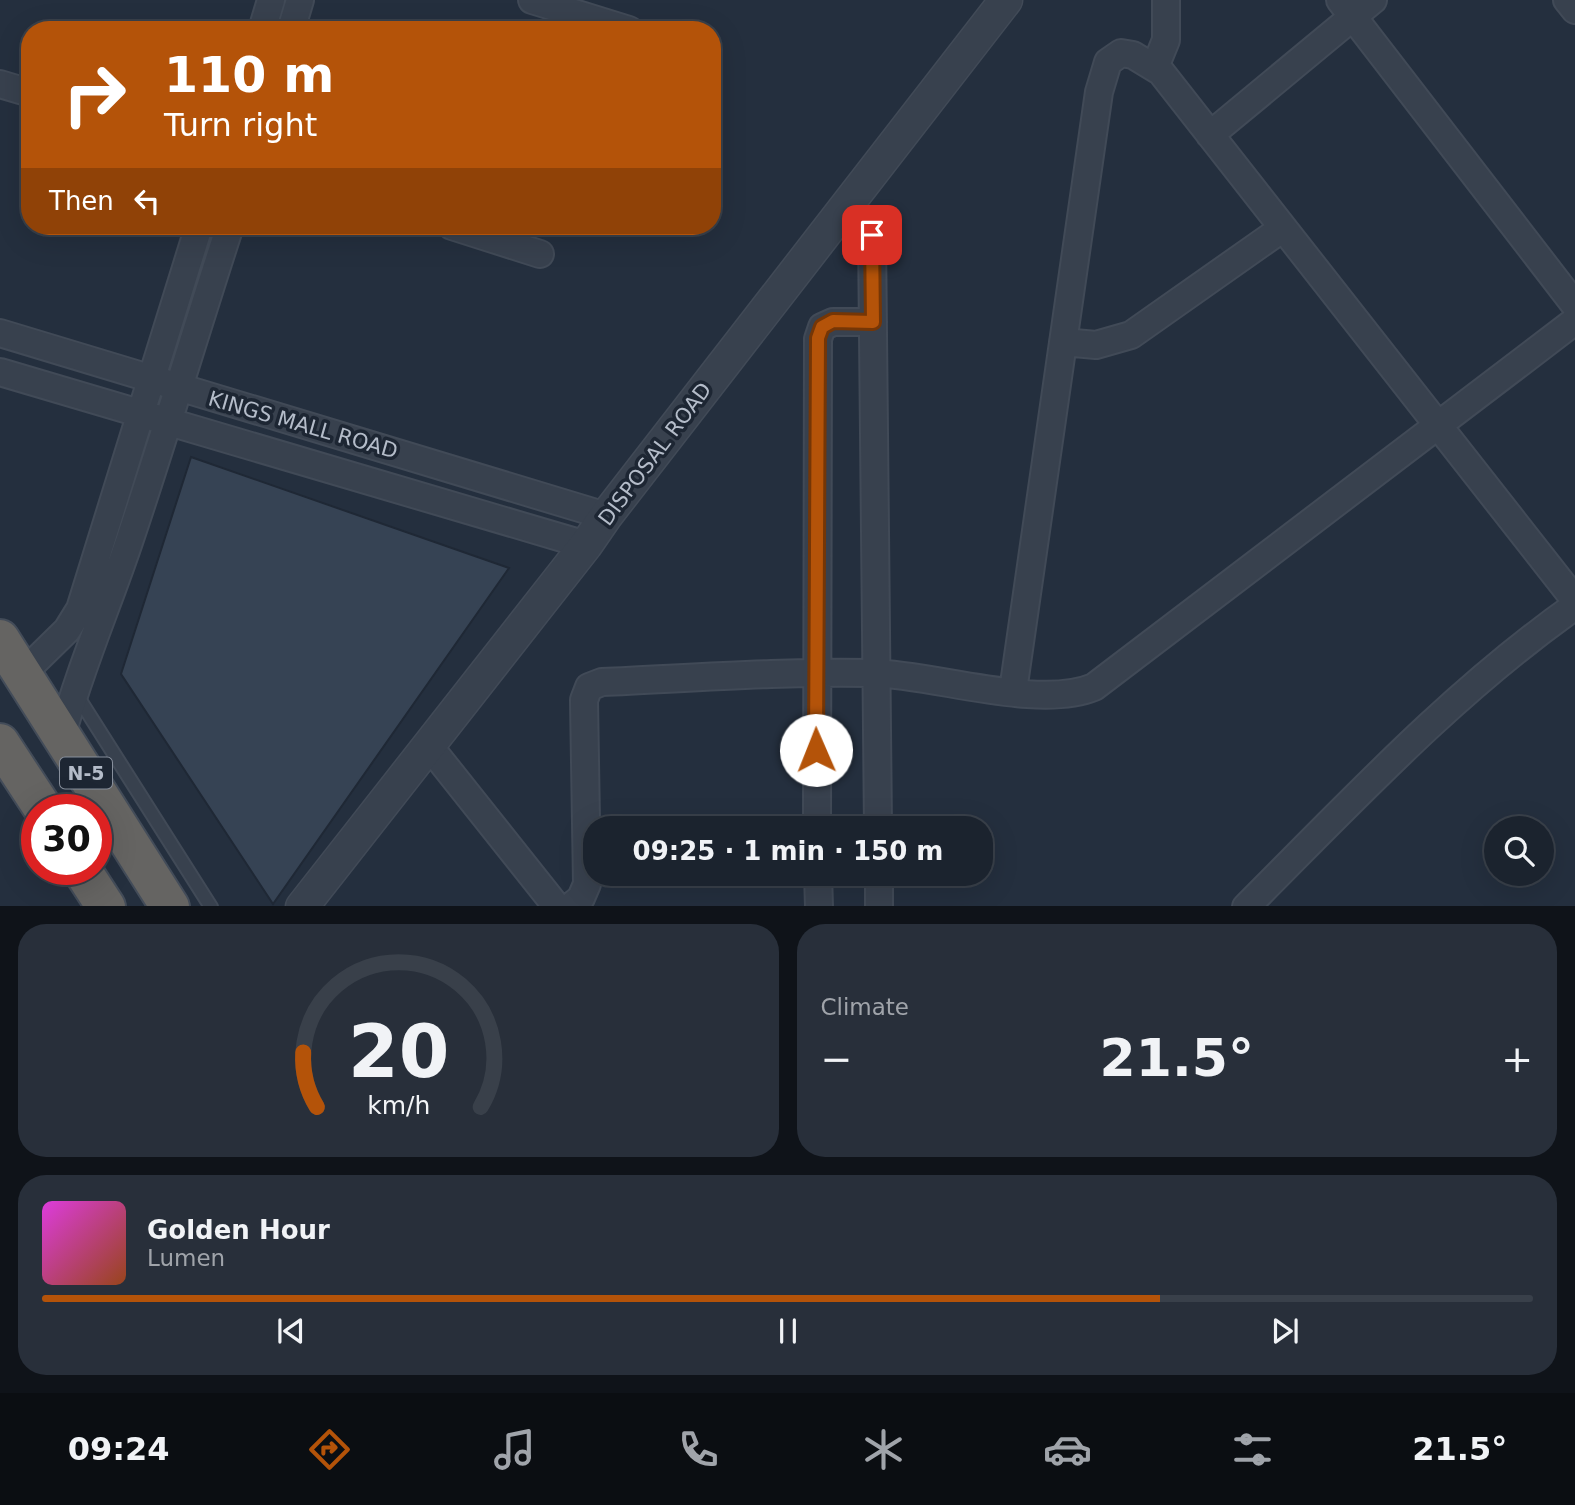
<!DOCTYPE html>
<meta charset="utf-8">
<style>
body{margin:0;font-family:"DejaVu Sans",sans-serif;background:#282f3a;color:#f1f3f6;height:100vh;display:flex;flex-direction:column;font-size:26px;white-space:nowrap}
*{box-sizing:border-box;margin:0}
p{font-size:23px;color:#a0a4aa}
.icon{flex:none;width:38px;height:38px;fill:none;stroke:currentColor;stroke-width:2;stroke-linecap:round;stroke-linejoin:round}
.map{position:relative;height:906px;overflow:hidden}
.sheet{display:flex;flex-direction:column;gap:18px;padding:18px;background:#0f1319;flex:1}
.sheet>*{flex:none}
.guide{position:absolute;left:21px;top:21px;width:700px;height:214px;border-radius:28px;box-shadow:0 7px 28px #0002,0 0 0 2px #39404a;background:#b45309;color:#fff;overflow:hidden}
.buttons{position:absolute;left:1484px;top:816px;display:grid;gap:14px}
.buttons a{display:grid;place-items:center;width:70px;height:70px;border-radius:50%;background:#1b232e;box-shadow:0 7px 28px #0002,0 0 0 2px #39404a;font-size:35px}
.speed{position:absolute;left:21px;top:794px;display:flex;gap:14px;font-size:35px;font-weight:700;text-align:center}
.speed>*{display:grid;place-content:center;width:91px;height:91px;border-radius:50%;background:#1b232e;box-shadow:0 7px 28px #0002,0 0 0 2px #39404a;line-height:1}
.speed .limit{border:10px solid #d22;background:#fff;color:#111}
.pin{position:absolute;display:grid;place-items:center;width:60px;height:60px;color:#fff;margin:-30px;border-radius:14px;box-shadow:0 4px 10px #0006}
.me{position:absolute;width:77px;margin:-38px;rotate:359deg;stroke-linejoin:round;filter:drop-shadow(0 0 5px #0008)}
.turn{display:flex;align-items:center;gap:24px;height:147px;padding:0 28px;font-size:32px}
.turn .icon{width:91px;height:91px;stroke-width:2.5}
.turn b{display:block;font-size:49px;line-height:60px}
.then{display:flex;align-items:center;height:66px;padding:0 28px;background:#0003;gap:14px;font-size:26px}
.big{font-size:52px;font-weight:700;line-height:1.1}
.sheet .tile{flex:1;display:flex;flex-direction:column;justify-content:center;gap:10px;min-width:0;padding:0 24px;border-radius:28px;background:#282f3a}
.sheet .dial{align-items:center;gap:0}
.dial svg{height:182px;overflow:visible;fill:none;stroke:#39404a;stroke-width:7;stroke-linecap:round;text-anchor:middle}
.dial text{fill:#f1f3f6;stroke:none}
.song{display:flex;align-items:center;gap:21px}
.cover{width:84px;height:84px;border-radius:10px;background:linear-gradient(135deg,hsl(300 70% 55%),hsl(20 70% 35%))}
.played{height:7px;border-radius:4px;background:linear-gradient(90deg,#b45309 75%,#39404a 75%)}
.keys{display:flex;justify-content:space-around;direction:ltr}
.heat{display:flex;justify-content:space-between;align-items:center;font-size:38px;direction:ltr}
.sheet .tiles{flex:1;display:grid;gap:18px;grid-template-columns:1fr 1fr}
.tile:last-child{grid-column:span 2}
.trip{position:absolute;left:583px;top:816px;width:410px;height:70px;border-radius:28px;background:#1b232e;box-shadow:0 7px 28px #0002,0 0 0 2px #39404a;font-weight:700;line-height:70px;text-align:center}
.menu{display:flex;height:112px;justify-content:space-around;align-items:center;background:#0b0e12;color:#a0a4aa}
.menu .icon{width:49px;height:49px}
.menu .on{color:#b45309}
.menu b{font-size:32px;color:#f1f3f6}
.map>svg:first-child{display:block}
</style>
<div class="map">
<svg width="1575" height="907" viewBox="0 0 1575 907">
<rect width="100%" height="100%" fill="#242f3e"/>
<!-- building -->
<path fill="#364354" stroke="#1f2835" stroke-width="2" d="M191,457L509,568L273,904L121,674Z"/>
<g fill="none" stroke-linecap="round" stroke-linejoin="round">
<!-- service casing -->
<g stroke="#414a57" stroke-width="16">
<path id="service" d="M76,694L211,907"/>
</g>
<!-- minor casing -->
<g stroke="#414a57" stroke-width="30">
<path id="minor" d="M532,0L629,30
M1340,0L1575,305
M1567,0L1575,10
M262,30L271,0
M291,30L300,0
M1155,67L1166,40V0
M0,84L30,93
M1210,135L1373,0
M452,226L540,254
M872,235L878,828
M0,333L606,516
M1063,342L1096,345L1131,335L1283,228
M0,372L586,545
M23,673L67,630L80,609L199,226
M1013,691L1099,92L1108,62L1121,53L1133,55L1161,72L1575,600
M62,735C80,668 108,605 130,539C165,435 196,330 230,226
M429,746L557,907
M817,828L818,339L822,327L833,322H873
M818,873L819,907
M879,873V907
M570,907L581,898L587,884L584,700L589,687L602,682C692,678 783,671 873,673C936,675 1039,710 1094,687L1575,321
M1246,907C1351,802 1453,692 1575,606"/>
</g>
<!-- tertiary casing -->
<g stroke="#414a57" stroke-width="35">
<path id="tertiary" d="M302,907L586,545L606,516L1006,0"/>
</g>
<!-- trunk casing -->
<g stroke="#434c59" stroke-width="42">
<path id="trunk" d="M0,639L170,907
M0,743L44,810
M82,870L106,907"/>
</g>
<!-- service -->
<use href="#service" stroke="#38414e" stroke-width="12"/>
<!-- minor -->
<use href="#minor" stroke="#38414e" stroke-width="26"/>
<!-- tertiary -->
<use href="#tertiary" stroke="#38414e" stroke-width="32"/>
<!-- trunk -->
<use href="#trunk" stroke="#656462" stroke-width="38"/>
</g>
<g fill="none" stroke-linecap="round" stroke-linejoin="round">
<!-- route casing -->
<g stroke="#753606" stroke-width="18">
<path id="route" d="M816,750L818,338L822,327L833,321L873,322L872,235"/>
</g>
<!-- route -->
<use href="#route" stroke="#b45309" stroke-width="12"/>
</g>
<g text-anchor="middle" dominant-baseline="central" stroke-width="7" stroke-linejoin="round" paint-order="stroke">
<!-- shield labels -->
<rect fill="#1d2633" stroke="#878f9c" stroke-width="2" x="60" y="757.5" width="52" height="31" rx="5"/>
<g font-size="19" font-weight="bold" fill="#b4bcc9">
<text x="86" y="773">N-5</text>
</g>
<!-- street labels -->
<g font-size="21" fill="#b4bcc9" stroke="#1d2633">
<text transform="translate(303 425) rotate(16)">KINGS MALL ROAD</text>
<text transform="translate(655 454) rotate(-53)">DISPOSAL ROAD</text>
</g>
</g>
</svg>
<div class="buttons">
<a><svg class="icon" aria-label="search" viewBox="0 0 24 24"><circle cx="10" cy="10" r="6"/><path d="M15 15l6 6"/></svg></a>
</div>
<div class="speed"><div class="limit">30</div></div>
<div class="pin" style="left:872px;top:235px;background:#d93025"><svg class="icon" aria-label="arrive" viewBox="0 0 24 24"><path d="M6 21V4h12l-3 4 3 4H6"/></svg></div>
<svg class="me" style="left:816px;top:750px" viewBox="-20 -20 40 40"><circle r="19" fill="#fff"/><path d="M0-13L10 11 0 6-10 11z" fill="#b45309"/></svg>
<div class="trip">09:25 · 1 min · 150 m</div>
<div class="guide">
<div class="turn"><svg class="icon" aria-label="right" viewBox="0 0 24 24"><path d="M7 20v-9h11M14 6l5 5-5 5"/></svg><div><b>110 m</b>Turn right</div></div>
<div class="then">Then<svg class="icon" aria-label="left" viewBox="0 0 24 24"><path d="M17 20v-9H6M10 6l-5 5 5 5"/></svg></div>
</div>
</div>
<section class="sheet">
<div class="tiles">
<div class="tile dial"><svg viewBox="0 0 100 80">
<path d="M14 69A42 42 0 1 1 86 69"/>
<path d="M14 69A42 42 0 0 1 8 45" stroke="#b45309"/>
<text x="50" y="56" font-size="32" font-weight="700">20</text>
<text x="50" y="72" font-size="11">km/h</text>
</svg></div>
<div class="tile"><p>Climate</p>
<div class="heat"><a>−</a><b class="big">21.5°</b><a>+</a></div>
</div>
<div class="tile">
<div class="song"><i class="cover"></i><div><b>Golden Hour</b><p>Lumen</p></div></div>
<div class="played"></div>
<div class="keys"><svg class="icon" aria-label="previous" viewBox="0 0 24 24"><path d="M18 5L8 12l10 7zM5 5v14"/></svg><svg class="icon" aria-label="pause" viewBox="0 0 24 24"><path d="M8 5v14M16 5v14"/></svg><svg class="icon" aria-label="next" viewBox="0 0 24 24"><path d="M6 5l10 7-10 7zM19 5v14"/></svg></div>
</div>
</div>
</section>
<nav class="menu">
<b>09:24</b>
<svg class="icon on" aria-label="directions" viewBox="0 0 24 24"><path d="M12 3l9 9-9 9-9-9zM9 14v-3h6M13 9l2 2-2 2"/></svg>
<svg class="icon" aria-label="music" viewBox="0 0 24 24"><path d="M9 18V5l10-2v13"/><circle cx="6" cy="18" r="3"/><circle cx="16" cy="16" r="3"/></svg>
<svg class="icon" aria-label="phone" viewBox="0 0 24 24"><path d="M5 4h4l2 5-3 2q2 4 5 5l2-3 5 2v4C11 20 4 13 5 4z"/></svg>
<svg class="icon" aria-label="climate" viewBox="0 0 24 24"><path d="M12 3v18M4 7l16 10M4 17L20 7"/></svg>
<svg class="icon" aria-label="car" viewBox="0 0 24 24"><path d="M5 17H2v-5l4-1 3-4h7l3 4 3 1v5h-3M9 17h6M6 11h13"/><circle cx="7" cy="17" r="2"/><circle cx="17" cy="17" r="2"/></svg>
<svg class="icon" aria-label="filters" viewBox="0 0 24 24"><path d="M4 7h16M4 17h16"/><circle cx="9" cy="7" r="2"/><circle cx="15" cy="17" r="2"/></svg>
<b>21.5°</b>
</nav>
